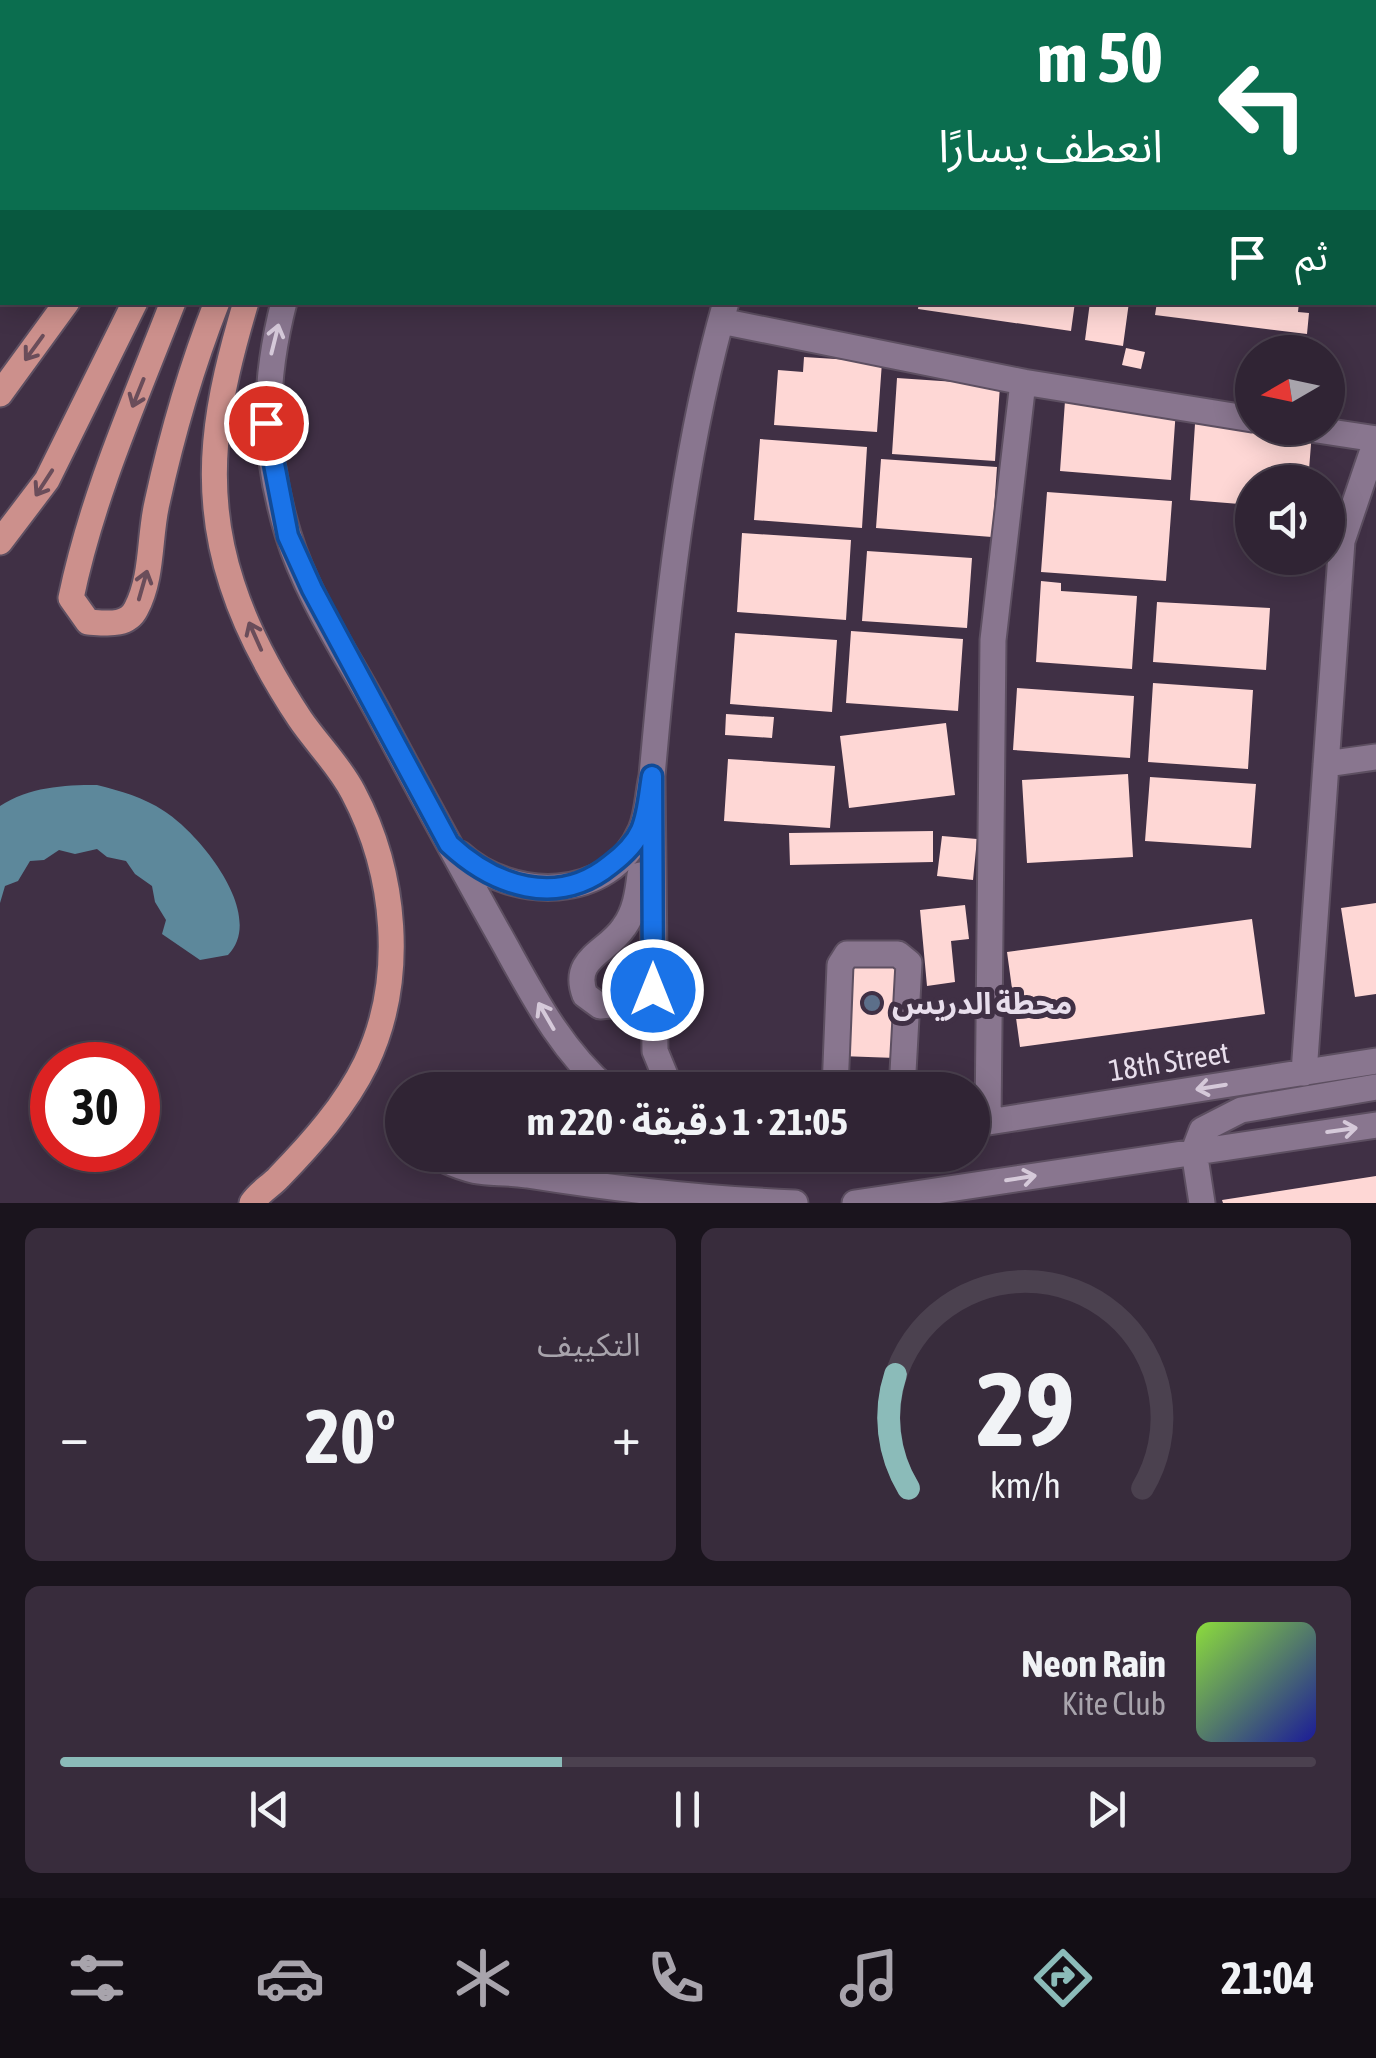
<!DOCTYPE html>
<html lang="ar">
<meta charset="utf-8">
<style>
body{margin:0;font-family:"Asap Condensed","Noto Sans Arabic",sans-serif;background:#382c3c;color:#f1f3f6;direction:rtl;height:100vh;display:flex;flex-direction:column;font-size:38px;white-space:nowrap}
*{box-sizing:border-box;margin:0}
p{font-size:32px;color:#a8a4ac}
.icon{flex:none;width:55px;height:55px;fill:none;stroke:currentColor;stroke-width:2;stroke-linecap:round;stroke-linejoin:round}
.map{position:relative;height:1203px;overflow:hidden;direction:ltr}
.drawer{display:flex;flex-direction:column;gap:25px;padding:25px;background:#1a141d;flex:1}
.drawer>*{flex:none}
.banner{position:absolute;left:0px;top:0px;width:1378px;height:305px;box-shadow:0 5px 25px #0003,0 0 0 2px #4b414f;direction:rtl;background:#0b6e4f;color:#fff;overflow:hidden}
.needle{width:65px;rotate:261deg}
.tools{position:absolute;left:1235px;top:335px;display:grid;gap:20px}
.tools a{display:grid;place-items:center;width:110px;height:110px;border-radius:50%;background:#302434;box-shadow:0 5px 25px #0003,0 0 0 2px #4b414f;font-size:50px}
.speed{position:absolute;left:30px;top:1042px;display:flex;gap:20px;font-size:50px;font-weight:700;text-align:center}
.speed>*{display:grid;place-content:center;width:130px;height:130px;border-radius:50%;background:#302434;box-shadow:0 5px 25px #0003,0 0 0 2px #4b414f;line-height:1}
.speed .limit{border:15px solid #d22;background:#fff;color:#111}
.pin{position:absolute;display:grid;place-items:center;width:85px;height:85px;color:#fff;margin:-42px;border:5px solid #fff;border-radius:50%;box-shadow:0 2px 10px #0007}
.me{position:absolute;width:110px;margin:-55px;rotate:0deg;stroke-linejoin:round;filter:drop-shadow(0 0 8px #0008)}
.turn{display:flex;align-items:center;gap:35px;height:210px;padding:0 50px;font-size:45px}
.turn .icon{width:130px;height:130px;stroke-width:2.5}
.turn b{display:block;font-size:70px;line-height:85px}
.then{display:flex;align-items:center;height:95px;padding:0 50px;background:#0003;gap:20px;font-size:38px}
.big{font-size:75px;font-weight:700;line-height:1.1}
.drawer .tile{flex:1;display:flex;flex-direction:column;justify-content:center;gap:15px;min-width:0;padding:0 35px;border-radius:15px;background:#382c3c}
.drawer .dial{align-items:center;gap:0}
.dial svg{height:260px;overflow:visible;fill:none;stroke:#4b414f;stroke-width:7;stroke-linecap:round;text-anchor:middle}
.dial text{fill:#f1f3f6;stroke:none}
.song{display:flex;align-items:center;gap:30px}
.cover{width:120px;height:120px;border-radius:15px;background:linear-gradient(135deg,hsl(90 70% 55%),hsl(240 70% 35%))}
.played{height:10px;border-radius:5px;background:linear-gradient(90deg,#8bbbb9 40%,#4b414f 40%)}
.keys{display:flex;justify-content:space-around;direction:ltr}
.heat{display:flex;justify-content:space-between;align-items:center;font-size:55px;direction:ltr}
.drawer .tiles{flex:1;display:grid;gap:25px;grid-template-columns:1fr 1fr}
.tile:last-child{grid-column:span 2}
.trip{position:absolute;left:385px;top:1072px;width:605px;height:100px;border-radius:50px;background:#302434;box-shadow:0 5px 25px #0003,0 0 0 2px #4b414f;font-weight:700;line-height:100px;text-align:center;direction:rtl}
.tabs{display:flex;height:160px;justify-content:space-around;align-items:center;background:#130e15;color:#a8a4ac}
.tabs .icon{width:70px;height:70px}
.tabs .on{color:#8bbbb9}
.tabs b{font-size:45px;color:#f1f3f6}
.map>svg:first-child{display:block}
</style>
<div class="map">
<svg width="1376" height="1203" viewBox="0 0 1376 1203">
<rect width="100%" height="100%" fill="#403045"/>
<!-- water -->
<path fill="#5d889b" d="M97,785C121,791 143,797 164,811C199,833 267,915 228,955L200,960L162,934L166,920L155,902L152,886L135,874L126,861L107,857L97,849L75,854L59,850L44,860L30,861L18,881L5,886L0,903V806C29,787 63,785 97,785Z"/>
<!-- building -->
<path fill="#fed7d5" d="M919,302H1075L1071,331L918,309Z
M1090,302H1129L1123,346L1085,340Z
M1157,302H1299L1298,312L1309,313L1307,334L1155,315Z
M1126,348L1145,352L1141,369L1122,365Z
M804,357L882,362L877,432L774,425L778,370L803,372Z
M897,378L1000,385L995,461L892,454Z
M1065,401L1176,409L1171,480L1060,471Z
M1195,424L1312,432L1308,482H1252V505L1190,500Z
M760,439L867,447L862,528L754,520Z
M881,459L997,467L992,537L876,528Z
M1047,492L1172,501L1166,581L1041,572Z
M742,533L851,540L846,620L737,612Z
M867,551L972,558L967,628L862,621Z
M1041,581L1061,583V591L1137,596L1132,669L1036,662Z
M1157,602L1270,608L1266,670L1153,662Z
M851,631L963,639L958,711L846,703Z
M735,633L837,640L832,712L730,704Z
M1153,683L1253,690L1248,769L1148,762Z
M1017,688L1134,696L1130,758L1013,750Z
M726,714L774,717L772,738L725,735Z
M946,723L955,795L849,808L840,736Z
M728,759L835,766L830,828L724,821Z
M1128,774L1133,857L1027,863L1022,780Z
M1150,777L1256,784L1251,848L1145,841Z
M933,831V862L790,865L789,833Z
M942,836L977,839L973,880L937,876Z
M1376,903V994L1355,997L1341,908Z
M965,905L969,939L951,941L955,982L927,986L920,910Z
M1252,919L1265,1014L1020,1047L1007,952Z
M844,949L899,950L896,1058L840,1056Z
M1376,1176V1203H1223L1222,1200Z"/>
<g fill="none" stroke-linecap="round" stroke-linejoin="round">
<!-- minor casing -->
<g stroke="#5d4f61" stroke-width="29">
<path id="minor" d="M497,2L498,0
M828,2L829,0
M0,279L2,276
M284,302C263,384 263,452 288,534C307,597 349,658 380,716C418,788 457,859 496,929C529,987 557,1047 608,1090
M721,321L1023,382L1252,419
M1304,428L1376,439
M1326,764L1376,757
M652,776C666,618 682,456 726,302
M460,854C511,901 610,903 641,830C648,814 648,793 652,776L655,1051L671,1090
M640,875C638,893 635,912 624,927C607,953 571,958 585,995L600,1006L620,1004L637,986L646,961
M1304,1073L1342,541L1376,441
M835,1090L840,965L847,954H898L909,963L902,1090
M988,1122L993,640L1023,382
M976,1124L1376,1061
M444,1155L445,1160C482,1177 490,1170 527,1175C615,1189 706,1199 795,1203
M855,1203L1376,1125
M1202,1203L1194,1151L1202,1130L1241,1110L1376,1087"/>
</g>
<!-- major casing -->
<g stroke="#5d4f61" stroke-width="29">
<path id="major" d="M248,2L250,0
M271,2L272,0
M374,2L375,0
M173,302C135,400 92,496 71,598L88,622C106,623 127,627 136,609C153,577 149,537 157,503C172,434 191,368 217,302
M246,302C217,400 199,484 232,584C247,631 273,678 300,719C317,744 339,765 353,792C396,873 406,979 366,1063C345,1106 312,1143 279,1177C271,1186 259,1192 252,1203
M0,394L67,302
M0,542L47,480L135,302"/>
</g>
<!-- minor -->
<use href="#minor" stroke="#89768f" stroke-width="25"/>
<!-- major -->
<use href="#major" stroke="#cc908c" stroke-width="25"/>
</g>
<!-- one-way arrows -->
<defs><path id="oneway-shaft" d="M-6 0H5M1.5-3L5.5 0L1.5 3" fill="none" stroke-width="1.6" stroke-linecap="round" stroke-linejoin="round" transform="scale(2.5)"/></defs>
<g stroke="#d5c9d9">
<use href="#oneway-shaft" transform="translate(275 339) rotate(-76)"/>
<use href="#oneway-shaft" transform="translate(546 1016) rotate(-120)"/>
<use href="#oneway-shaft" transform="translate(1211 1087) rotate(171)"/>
<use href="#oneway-shaft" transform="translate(1342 1130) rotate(-8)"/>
<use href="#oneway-shaft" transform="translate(1021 1178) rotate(-9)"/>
</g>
<g stroke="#6a4d5a">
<use href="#oneway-shaft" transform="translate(34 348) rotate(126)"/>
<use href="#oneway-shaft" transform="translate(138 393) rotate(112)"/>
<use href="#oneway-shaft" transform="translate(44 483) rotate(123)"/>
<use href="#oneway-shaft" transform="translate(143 585) rotate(-74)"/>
<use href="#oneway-shaft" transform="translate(255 636) rotate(-114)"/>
</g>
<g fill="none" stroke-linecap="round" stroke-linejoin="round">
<!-- route casing -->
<g stroke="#114b97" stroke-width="25">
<path id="route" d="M266,423L288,536L312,589L449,844C494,886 557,908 610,865C622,856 635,844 641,830C648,814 649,793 652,776L653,990"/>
</g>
<!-- route -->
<use href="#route" stroke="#1a73e8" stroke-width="18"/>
</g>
<!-- markers -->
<circle fill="#5c6f8a" stroke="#403045" stroke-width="4" cx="872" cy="1003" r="10"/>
<g text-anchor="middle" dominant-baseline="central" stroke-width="10" stroke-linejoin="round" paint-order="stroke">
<!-- poi labels -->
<g font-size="30" font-weight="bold" fill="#e8deec" stroke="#403045" text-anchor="start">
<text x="892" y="1003">محطة الدريس</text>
</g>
<!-- street labels -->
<g font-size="30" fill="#e8deec" stroke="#403045">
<text transform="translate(1169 1061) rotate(-9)">18th Street</text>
</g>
</g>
</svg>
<div class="tools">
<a><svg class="needle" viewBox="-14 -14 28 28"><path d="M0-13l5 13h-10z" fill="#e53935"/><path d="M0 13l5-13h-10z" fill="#a8a4ac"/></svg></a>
<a><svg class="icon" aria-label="sound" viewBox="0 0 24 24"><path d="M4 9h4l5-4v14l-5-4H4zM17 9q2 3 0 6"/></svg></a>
</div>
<div class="speed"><div class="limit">30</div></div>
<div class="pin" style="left:266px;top:423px;background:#d93025"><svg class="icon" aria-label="arrive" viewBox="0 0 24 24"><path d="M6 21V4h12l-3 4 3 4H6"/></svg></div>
<svg class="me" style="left:653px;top:990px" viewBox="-20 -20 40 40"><circle r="17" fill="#1a73e8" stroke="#fff" stroke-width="3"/><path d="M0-11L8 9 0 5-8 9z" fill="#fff"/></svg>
<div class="trip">21:05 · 1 دقيقة · 220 m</div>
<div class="banner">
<div class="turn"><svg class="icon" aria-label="left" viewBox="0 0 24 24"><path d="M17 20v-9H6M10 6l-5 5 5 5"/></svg><div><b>50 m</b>انعطف يسارًا</div></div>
<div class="then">ثم<svg class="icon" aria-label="arrive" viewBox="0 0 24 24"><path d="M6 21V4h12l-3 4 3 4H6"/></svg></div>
</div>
</div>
<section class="drawer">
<div class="tiles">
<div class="tile dial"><svg viewBox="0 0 100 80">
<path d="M14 69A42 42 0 1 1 86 69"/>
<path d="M14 69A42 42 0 0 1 10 34" stroke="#8bbbb9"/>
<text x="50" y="56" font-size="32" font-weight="700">29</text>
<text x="50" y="72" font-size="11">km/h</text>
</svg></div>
<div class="tile"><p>التكييف</p>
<div class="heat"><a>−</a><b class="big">20°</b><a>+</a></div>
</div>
<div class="tile">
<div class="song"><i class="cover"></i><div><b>Neon Rain</b><p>Kite Club</p></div></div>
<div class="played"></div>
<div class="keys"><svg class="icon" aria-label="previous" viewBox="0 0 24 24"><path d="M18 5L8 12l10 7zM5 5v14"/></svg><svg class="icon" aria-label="pause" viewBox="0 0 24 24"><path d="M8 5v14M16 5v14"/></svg><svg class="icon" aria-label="next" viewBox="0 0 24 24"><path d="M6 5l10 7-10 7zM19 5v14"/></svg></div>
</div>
</div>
</section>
<nav class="tabs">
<b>21:04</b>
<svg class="icon on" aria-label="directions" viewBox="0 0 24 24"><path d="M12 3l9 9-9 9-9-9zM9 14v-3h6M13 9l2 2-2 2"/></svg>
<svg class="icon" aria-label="music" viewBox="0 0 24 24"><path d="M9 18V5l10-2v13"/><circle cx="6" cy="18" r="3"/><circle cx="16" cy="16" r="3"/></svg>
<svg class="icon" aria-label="phone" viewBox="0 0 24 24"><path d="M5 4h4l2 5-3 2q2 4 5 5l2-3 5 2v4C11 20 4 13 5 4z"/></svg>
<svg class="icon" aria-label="climate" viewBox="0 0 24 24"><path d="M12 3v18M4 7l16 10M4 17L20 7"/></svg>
<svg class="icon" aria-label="car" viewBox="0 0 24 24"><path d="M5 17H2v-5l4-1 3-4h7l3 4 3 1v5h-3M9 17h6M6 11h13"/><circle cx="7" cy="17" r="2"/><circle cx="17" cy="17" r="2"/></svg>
<svg class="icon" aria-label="filters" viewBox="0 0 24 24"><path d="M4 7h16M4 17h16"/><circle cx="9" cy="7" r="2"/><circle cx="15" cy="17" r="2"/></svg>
</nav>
